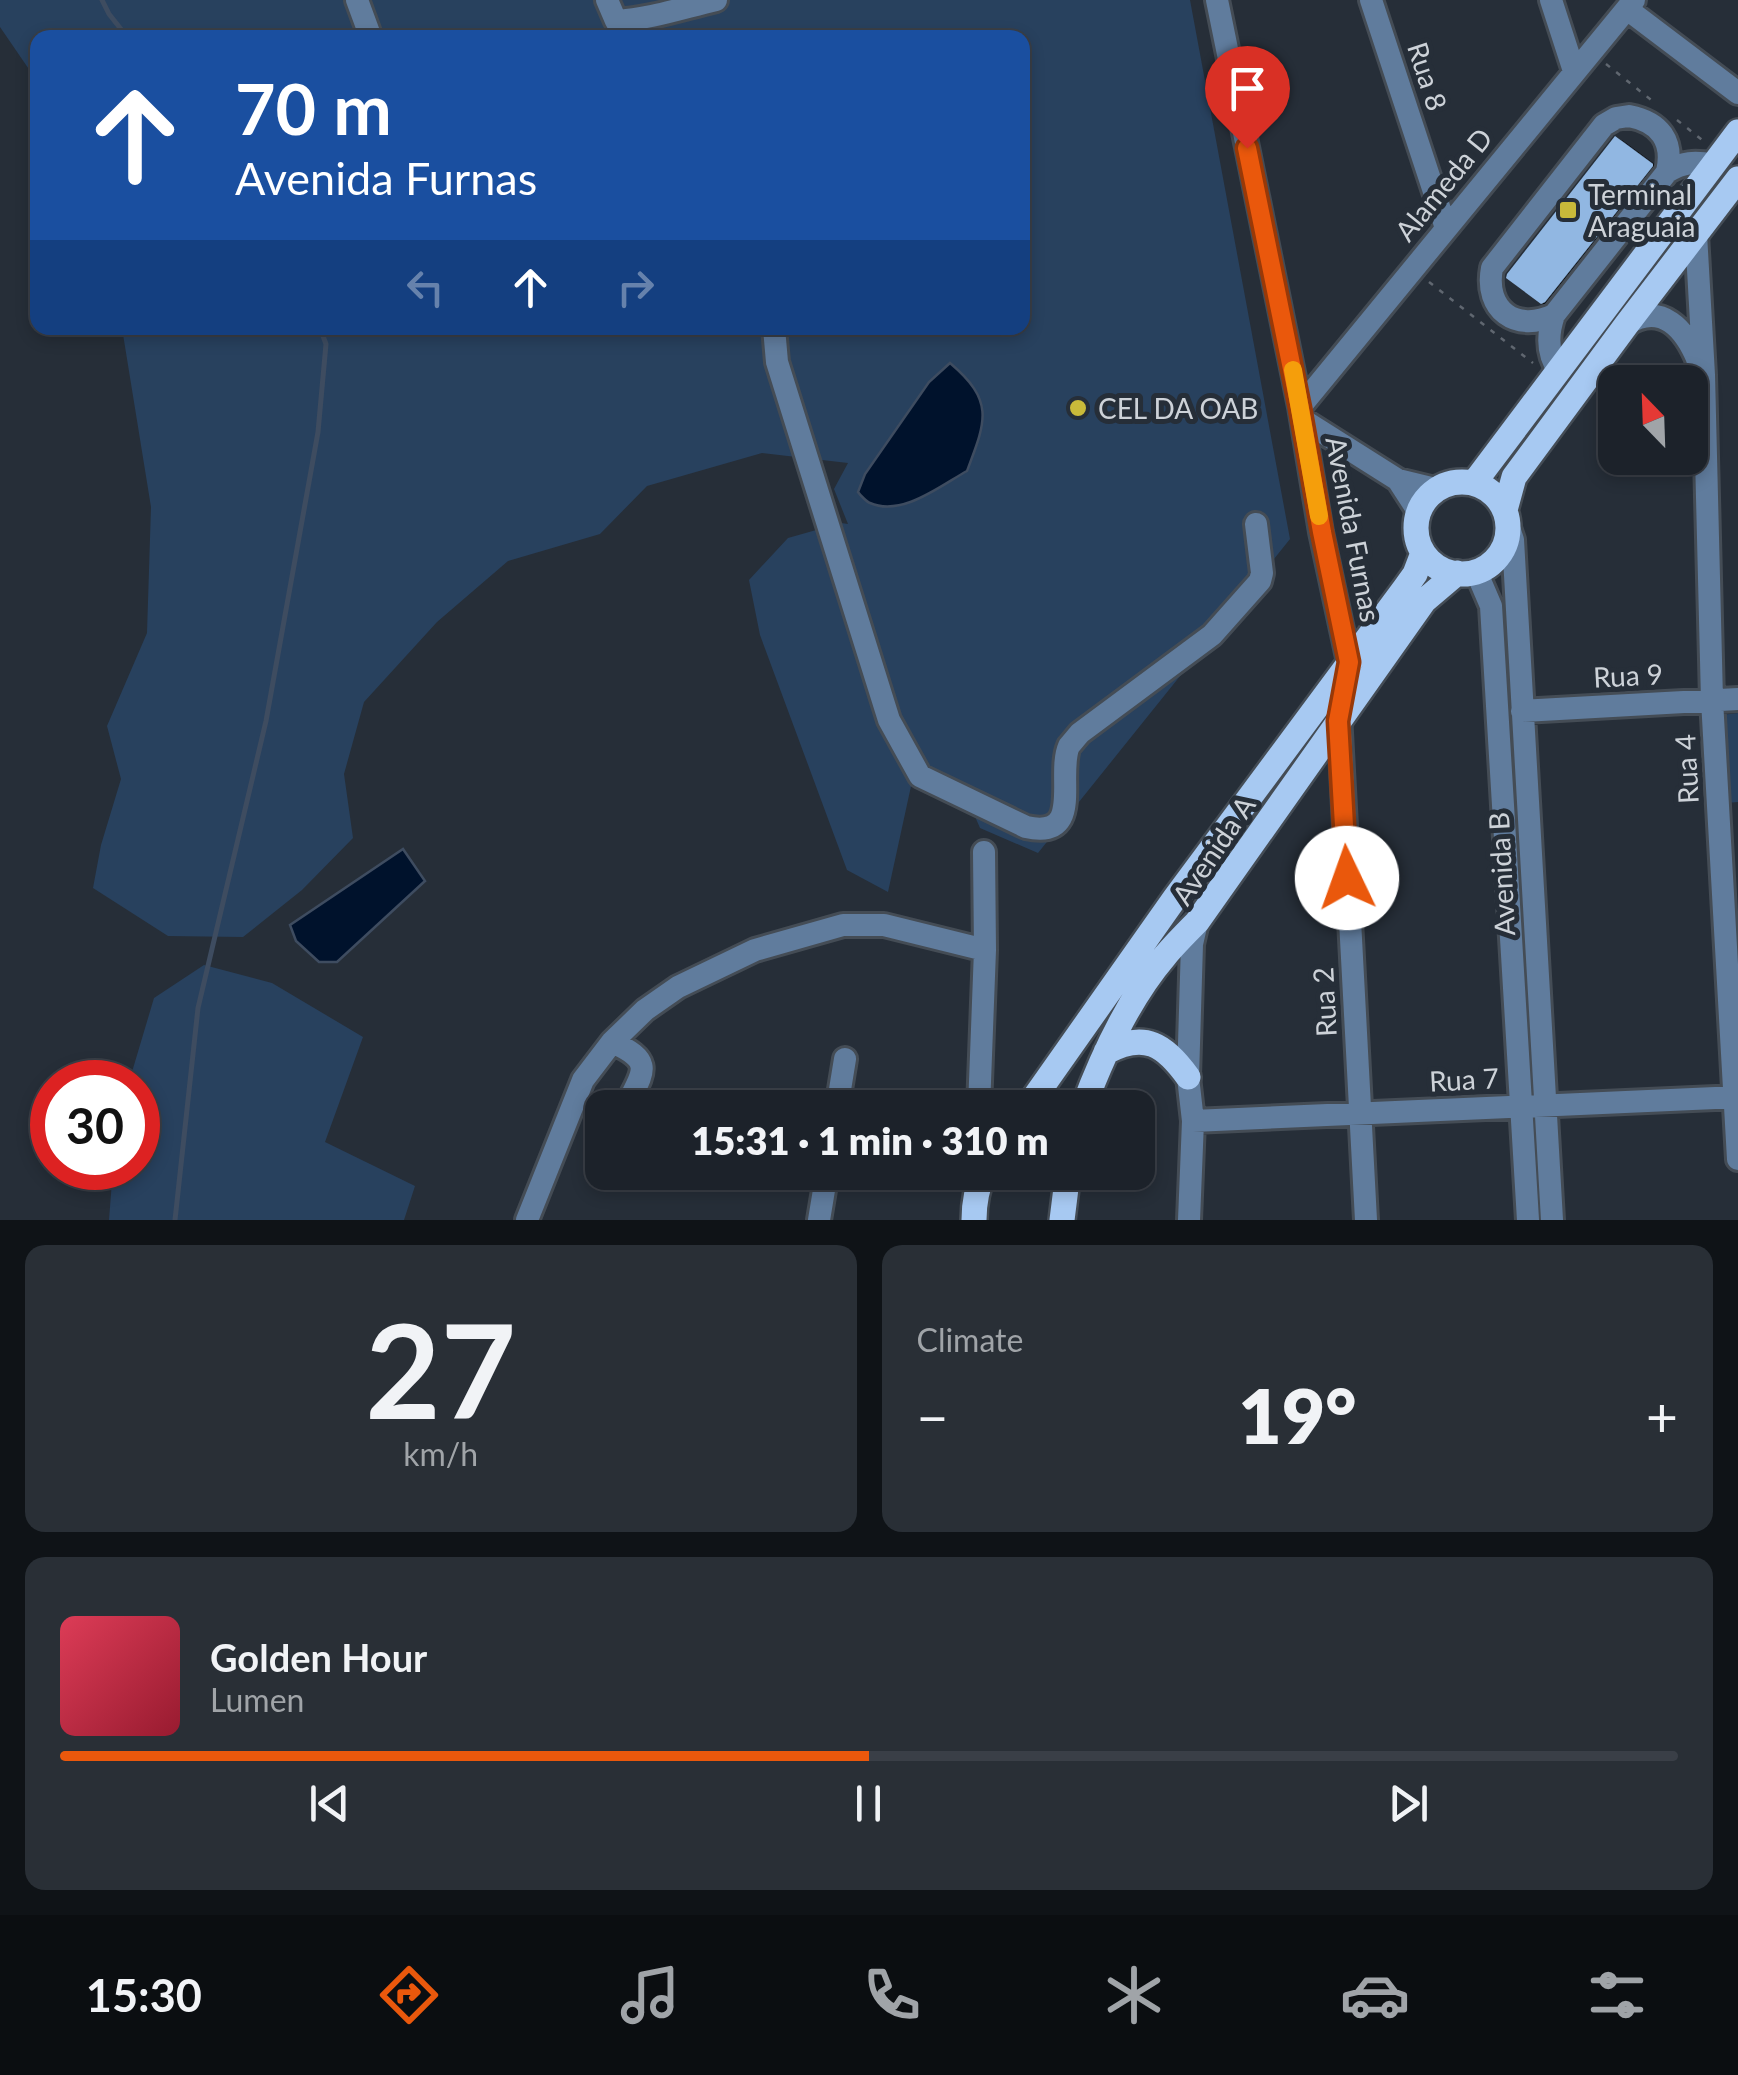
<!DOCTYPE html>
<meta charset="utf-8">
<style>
body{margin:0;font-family:Lato,sans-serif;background:#292f36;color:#f1f3f6;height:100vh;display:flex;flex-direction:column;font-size:38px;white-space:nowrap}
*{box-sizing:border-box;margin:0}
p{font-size:32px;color:#a0a4a8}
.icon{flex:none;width:55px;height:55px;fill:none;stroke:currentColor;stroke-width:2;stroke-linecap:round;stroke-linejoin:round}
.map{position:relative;height:1220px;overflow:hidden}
.side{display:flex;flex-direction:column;gap:25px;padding:25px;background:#0f1317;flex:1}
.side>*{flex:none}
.banner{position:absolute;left:30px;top:30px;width:1000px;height:305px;border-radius:20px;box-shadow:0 5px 15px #0003,0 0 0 2px #3a3f47;background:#1a4fa0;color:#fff;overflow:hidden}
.needle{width:65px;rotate:337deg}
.tools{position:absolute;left:1598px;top:365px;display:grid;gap:20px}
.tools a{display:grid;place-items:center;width:110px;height:110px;border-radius:20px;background:#1c222a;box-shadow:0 5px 15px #0003,0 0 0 2px #3a3f47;font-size:50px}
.speed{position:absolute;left:30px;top:1060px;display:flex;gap:20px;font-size:50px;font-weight:700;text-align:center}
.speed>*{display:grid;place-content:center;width:130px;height:130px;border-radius:50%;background:#1c222a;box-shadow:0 5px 15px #0003,0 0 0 2px #3a3f47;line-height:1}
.speed .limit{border:15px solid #d22;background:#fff;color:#111}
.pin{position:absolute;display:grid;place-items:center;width:85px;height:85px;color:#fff;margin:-102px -42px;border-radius:50% 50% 50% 0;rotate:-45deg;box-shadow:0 0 10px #0007}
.pin .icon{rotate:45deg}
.me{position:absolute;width:110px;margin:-55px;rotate:357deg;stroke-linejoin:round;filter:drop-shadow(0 0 8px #0008)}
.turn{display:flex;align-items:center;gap:35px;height:210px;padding:0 40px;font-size:45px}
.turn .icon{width:130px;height:130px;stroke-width:2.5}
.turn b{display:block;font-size:70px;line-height:85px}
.lanes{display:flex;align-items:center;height:95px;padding:0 40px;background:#0003;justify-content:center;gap:50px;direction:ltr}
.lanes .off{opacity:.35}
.big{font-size:75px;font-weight:800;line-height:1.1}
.side .card{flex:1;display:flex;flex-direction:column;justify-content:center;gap:15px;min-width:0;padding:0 35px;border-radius:20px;background:#292f36}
.side .dial{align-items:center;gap:0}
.dial b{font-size:130px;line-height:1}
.song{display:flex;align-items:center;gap:30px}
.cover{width:120px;height:120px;border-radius:15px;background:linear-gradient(135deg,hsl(350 70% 55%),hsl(350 70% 35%))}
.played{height:10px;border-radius:5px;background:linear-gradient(90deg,#ea580c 50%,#3a3f47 50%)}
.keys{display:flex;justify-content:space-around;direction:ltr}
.heat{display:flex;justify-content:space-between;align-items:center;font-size:55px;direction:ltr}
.side .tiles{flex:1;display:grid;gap:25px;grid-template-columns:1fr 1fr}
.card:last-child{grid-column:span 2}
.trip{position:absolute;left:585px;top:1090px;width:570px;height:100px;border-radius:20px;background:#1c222a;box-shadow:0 5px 15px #0003,0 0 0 2px #3a3f47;font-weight:800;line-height:100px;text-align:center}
.tabs{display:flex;height:160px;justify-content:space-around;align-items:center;background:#0b0e11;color:#a0a4a8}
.tabs .icon{width:70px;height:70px}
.tabs .on{color:#ea580c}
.tabs b{font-size:45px;color:#f1f3f6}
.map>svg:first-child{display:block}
</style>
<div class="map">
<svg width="1738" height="1220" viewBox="0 0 1738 1220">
<defs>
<filter id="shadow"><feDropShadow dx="7" dy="4" stdDeviation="0" flood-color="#0009"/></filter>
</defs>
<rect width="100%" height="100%" fill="#262e38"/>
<!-- green -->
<path fill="#28415e" d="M0,0H1190L1290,539L1038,853L980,828L967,798L913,777L888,892L847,870L760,635L749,580L788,538L841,523L848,524L834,489L848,463L762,453L647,486L600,534L508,561L437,622L364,702L344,774L353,838L302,890L243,937L168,936L93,888L101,845L121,779L107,726L147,633L151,507L122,328H1022V38H38L37,81L0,27Z
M1738,713V802L1726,803L1721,715Z
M204,965L272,983L363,1037L325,1142L415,1186L404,1220H109L113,1168H138V1082H129L154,998Z"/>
<!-- water -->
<path fill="#00122c" stroke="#3e4c60" stroke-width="2.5" d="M950,363C995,401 986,421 967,471C940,486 902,517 870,503C867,502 860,495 858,492L865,474L929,382Z
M403,849L425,881L337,962H319L296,941L290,925Z"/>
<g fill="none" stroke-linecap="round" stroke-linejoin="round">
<!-- stream -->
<path stroke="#3e4c60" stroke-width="5" d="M102,0L109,14L128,38
M175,1220L198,1008L266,721L318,432L326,344L320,328"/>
</g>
<!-- building -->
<path fill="#91b7e2" filter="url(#shadow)" d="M1615,136L1653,164V166L1545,302L1541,304L1506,278L1507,274Z"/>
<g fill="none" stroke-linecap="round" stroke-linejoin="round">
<!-- minor casing -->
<g stroke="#444c55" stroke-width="28">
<path id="minor" d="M357,0L371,38
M607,0L616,21C650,19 682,8 716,0
M1217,0L1300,407L1321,532L1349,662L1347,673
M1371,0L1446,228
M1551,0L1574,71
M1627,9L1738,93
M1629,116C1660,122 1674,141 1667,172L1554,315C1516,333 1484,310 1492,268L1604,125L1616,118Z
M1667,172C1683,162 1695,161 1713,165
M1696,234L1704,375L1712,700L1738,1159
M1554,315C1547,335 1547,354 1559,371
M1627,324C1662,302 1685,329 1698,361
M774,328L777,362L889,720L920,776L1026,827C1085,840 1056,776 1069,746C1070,745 1079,734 1080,733L1212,635L1260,581L1262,573L1256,524
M1300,407L1634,0
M1303,420L1398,480L1435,489
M1398,480L1418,511
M1508,525L1513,540L1552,1220
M1476,571L1491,606L1528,1220
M1522,711L1738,699
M1339,714L1366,1220
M612,1042C656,1062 643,1072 625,1108
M837,1108L845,1059
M979,1108L985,950L984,852
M1193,1121L1738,1097
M527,1220L583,1080L612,1042L645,1010L678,987L755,950L843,925H884L985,950
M819,1220L827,1172
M1189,1220L1193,1121L1188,1077L1192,944L1197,922"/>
</g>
<!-- major casing -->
<g stroke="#444c55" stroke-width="30">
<path id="major" d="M1416 528a46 46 0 1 1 92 0a46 46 0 1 1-92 0Z
M1474,483L1738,132
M1505,510L1514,477L1627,324L1738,179
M1106,1052C1145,1031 1165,1045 1188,1077
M1027,1108L1175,898L1405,588L1415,574L1423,553
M1083,1108C1102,1057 1129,998 1165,956C1175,944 1186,933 1197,922L1424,601L1457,573
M974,1220C974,1204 977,1187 984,1172
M1062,1220L1068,1172"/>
</g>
<!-- path -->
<path stroke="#606770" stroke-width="2.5" stroke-dasharray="5 8" stroke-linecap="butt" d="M1606,64L1655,103
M1677,120L1706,143
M1429,282L1533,363"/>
<!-- minor -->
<use href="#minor" stroke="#607c9d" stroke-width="22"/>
<!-- major -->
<use href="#major" stroke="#a7c9f2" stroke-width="25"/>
</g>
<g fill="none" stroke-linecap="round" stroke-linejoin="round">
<!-- route casing -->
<g stroke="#983908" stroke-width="25">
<path id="route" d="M1247,148L1300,408L1322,532L1349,662L1338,721L1347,878"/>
</g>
<!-- route -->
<use href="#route" stroke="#ea580c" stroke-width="18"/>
<!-- slow -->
<path stroke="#f59e0b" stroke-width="18" d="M1293,370L1319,516"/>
</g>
<!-- markers -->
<g fill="#c9ba3a" stroke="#262e38" stroke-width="4">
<rect x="1558" y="200" width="20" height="20" rx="5"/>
<circle cx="1078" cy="408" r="10"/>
</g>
<g text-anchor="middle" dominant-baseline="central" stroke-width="10" stroke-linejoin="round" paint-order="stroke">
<!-- street labels -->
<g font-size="28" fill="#cdd2d8" stroke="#262e38">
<text transform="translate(1428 76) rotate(72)">Rua 8</text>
<text transform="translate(1443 184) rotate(-51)">Alameda D</text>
<text transform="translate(1354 529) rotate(79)">Avenida Furnas</text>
<text transform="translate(1628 675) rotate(-3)">Rua 9</text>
<text transform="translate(1686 769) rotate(-93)">Rua 4</text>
<text transform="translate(1213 850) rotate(-56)">Avenida A</text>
<text transform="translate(1501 874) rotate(-93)">Avenida B</text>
<text transform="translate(1324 1002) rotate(-93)">Rua 2</text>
<text transform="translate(1464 1079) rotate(-3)">Rua 7</text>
</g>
<!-- poi labels -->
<g font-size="28" fill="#cdd2d8" stroke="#262e38" text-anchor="start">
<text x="1588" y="194">Terminal<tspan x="1588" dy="32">Araguaia</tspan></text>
<text x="1098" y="408">CEL DA OAB</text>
</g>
</g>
</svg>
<div class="tools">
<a><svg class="needle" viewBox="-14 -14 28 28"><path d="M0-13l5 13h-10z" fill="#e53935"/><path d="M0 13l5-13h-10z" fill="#a0a4a8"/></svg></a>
</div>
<div class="speed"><div class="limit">30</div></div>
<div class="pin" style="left:1247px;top:148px;background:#d93025"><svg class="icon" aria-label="arrive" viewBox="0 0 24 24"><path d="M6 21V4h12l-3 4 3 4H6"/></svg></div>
<svg class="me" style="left:1347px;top:878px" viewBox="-20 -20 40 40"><circle r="19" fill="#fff"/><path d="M0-13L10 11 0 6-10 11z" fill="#ea580c"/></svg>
<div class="trip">15:31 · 1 min · 310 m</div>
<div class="banner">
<div class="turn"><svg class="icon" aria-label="ahead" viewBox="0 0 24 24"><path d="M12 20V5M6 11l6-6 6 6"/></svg><div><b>70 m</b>Avenida Furnas</div></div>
<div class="lanes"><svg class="icon off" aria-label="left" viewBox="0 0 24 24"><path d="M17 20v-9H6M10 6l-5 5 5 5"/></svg><svg class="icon" aria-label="ahead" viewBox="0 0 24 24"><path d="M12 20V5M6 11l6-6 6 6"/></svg><svg class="icon off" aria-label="right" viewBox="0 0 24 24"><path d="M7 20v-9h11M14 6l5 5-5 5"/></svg></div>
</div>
</div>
<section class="side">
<div class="tiles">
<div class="card dial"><b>27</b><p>km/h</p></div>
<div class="card"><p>Climate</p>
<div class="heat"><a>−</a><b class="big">19°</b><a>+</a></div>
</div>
<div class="card">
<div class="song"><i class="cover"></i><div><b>Golden Hour</b><p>Lumen</p></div></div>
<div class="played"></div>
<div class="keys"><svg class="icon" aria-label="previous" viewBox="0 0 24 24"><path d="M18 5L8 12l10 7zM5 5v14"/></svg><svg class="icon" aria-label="pause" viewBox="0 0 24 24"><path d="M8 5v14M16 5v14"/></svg><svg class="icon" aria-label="next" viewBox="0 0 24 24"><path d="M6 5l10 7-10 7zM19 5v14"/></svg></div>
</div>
</div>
</section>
<nav class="tabs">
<b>15:30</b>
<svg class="icon on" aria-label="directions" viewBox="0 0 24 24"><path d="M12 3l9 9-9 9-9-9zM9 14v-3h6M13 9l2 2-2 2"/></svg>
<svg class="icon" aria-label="music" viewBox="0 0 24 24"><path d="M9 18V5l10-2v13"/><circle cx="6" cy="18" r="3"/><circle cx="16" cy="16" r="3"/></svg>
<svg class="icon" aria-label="phone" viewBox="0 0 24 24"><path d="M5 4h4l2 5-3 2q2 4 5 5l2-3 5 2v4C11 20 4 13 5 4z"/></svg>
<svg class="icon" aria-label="climate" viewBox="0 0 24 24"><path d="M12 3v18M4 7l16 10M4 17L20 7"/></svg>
<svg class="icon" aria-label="car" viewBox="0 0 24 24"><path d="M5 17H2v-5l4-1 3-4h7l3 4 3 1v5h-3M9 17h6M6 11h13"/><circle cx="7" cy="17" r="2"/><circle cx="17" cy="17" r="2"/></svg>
<svg class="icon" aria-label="filters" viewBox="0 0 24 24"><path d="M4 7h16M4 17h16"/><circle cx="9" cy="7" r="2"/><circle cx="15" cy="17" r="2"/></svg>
</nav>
